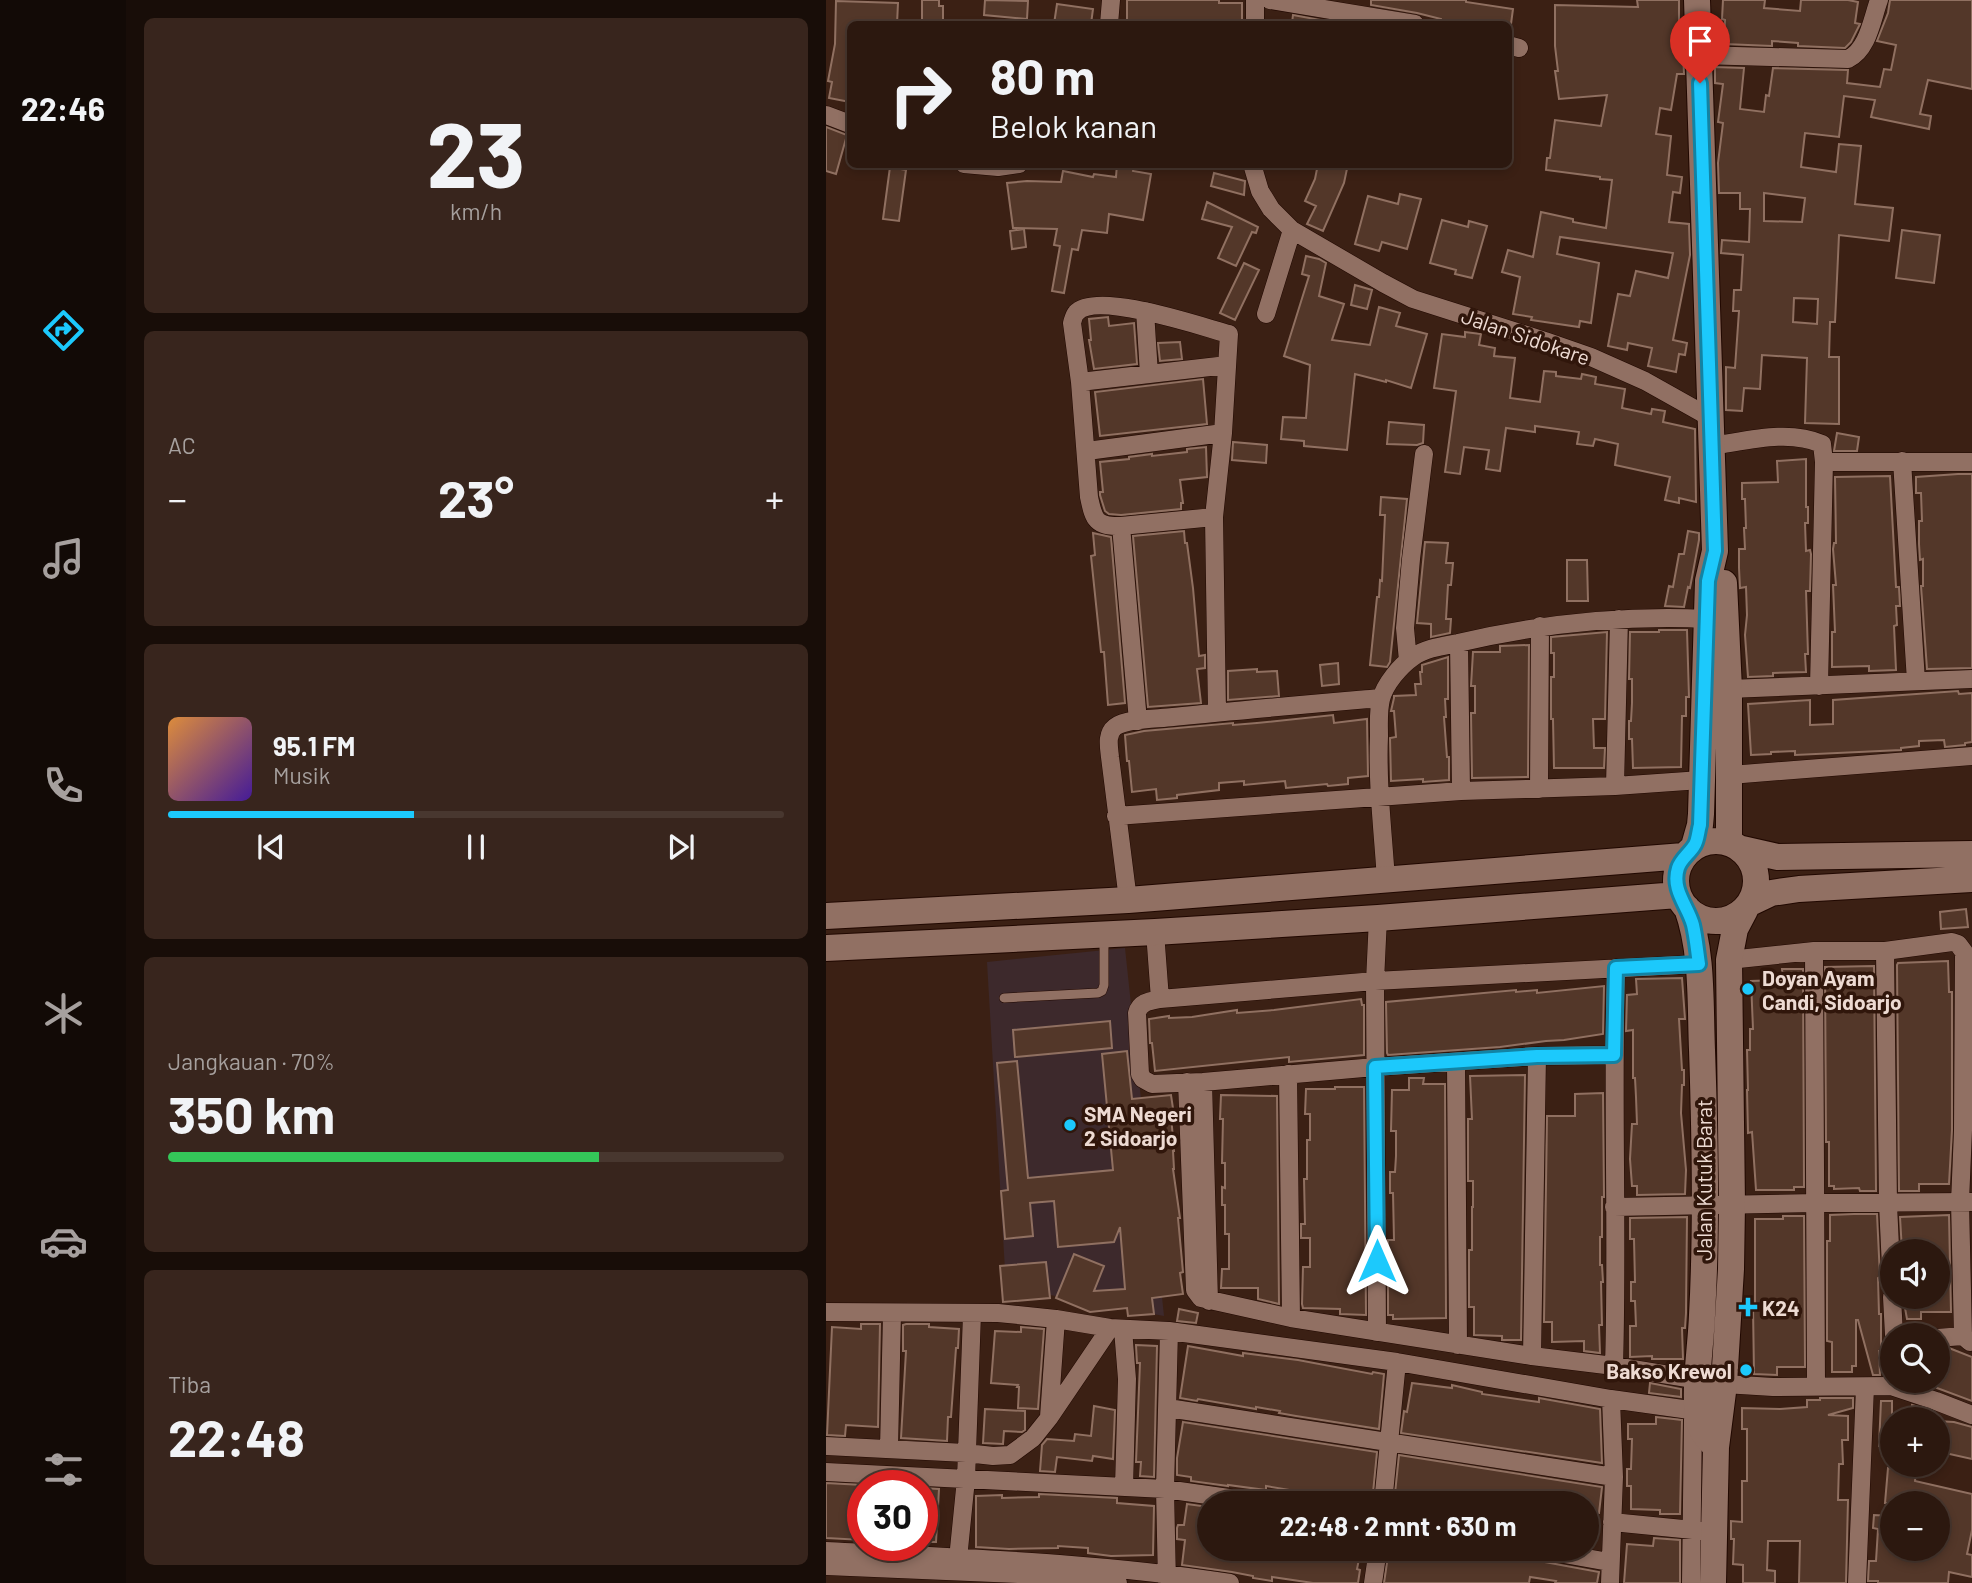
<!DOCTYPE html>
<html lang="id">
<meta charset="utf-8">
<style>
body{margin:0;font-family:Barlow,sans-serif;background:#38251d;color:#f1f3f6;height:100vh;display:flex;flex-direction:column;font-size:26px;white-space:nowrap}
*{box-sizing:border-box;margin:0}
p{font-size:23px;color:#a6a09e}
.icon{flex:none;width:38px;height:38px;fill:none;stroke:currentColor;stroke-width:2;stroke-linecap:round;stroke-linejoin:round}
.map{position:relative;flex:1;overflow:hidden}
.panel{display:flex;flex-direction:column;gap:18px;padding:18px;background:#180d08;width:700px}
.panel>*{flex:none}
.hud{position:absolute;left:21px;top:21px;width:665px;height:147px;border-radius:10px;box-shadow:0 4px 10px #0003,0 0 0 2px #48372f;background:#2c180f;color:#f1f3f6;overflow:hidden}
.controls{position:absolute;left:1054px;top:1239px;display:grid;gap:14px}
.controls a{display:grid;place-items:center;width:70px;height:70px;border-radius:50%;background:#2c180f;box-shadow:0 4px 10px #0003,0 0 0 2px #48372f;font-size:35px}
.speed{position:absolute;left:21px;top:1470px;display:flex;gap:14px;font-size:35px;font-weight:700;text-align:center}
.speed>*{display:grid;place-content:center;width:91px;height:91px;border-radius:50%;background:#2c180f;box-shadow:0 4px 10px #0003,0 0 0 2px #48372f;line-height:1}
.speed .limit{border:10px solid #d22;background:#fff;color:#111}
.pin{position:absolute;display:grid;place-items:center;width:60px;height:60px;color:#fff;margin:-72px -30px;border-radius:50% 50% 50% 0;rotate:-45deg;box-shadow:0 0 7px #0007}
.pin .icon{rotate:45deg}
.me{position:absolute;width:77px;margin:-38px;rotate:0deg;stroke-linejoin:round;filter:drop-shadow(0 0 5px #0008)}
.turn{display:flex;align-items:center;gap:24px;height:147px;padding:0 28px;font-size:32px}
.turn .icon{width:91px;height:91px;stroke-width:2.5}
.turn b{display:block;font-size:49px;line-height:60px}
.big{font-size:52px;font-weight:700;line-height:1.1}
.panel .widget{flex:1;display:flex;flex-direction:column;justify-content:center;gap:10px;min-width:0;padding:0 24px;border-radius:10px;background:#38251d}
.panel .dial{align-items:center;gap:0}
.dial b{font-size:91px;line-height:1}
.song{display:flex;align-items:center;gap:21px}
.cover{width:84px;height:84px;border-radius:10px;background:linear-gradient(135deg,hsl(30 70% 55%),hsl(260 70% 35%))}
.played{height:7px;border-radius:4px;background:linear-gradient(90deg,#1cc9fc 40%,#48372f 40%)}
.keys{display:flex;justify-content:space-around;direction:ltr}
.heat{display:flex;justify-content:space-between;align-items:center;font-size:38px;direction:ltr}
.charge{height:10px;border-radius:5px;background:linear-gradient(90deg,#34c759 70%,#48372f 0)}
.trip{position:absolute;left:371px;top:1491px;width:402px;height:70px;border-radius:35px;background:#2c180f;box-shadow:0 4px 10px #0003,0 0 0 2px #48372f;font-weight:700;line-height:70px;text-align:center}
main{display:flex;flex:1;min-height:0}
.tabs{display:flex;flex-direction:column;width:126px;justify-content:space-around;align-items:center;background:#120a06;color:#a6a09e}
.tabs .icon{width:49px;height:49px}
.tabs .active{color:#1cc9fc}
.tabs b{font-size:32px;color:#f1f3f6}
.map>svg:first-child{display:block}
</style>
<main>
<nav class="tabs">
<b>22:46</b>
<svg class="icon active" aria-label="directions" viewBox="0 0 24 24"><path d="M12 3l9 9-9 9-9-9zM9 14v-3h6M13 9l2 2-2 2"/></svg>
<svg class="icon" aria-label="music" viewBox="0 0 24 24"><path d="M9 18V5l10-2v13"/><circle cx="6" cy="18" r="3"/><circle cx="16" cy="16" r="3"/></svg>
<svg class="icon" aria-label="phone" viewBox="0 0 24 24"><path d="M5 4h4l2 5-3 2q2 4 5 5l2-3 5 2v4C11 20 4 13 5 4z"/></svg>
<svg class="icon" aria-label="climate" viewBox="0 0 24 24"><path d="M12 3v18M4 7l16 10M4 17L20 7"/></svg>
<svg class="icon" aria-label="car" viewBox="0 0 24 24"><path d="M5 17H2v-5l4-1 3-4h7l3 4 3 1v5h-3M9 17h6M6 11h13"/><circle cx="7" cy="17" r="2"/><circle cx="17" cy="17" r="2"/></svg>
<svg class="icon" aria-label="filters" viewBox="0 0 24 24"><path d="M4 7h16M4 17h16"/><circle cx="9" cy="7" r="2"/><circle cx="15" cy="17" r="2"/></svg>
</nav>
<section class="panel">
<div class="widget dial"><b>23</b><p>km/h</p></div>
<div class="widget"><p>AC</p>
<div class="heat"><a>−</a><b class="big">23°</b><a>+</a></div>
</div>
<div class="widget">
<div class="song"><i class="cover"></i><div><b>95.1 FM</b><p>Musik</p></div></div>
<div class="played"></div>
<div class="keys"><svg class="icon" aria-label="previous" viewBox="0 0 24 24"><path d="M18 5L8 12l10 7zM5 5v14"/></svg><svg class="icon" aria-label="pause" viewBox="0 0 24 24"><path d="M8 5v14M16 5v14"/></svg><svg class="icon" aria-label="next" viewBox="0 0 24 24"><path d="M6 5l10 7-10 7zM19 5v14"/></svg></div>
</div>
<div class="widget"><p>Jangkauan · 70%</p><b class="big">350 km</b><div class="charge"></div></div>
<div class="widget"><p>Tiba</p><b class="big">22:48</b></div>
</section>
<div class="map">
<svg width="1146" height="1583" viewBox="0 0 1146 1583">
<rect width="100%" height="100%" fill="#3b2014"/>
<!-- industrial -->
<path fill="#3d292c" d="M299,948L338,1316L180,1287L161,962Z"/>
<!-- building -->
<path fill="#533729" stroke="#907061" stroke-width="2" fill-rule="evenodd" d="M96,0H113V6H117V24H96Z
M159,0L202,1L201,19L158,15Z
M301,0H393V3H416V20H391V23H350V24H301Z
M545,0H640V2L687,9L685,24H631L615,22V19L591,13L545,5Z
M811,0H853V30H856L858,74H851L845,110L834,108L830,134L845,136L841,175L856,177L854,193L847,192L843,222L863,224L864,255L847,340L861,343L859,355L853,354L850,372L822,366L826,348L802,343L801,350L782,346L792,294L804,296L810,271L842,278L847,253L734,237L731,254L773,263L765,323L754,321L753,327L705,320L706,317L687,314L694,277L676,272L682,250L707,257L715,212L747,219V222L780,228L786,180L774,179V177L720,170L721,158H724L729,120L775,126L781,95L733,99L729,71H732L729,46V5L812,7Z
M897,0H939L938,8L974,11L975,0H1022L1032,2L1029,23L1034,24L1025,42L1019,48L972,46V43L946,41V46L898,44L899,20L896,19Z
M1064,0H1146V89L1102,80L1094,114L1105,116L1103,129L1045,117L1049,100L1018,96L1013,137L979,133L975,167L1010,172L1013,144L1035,146L1029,204L1067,208L1063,241L1013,235L1009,322H1004L1003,357H1013V424L979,423L981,358L936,355L934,389L918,388L916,411L900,410V367L909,368L913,311H907L908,290H915L917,255L895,253L896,240L923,242L924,209H914V193H893L892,163L897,123L892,122L897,84L889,83V67L918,68L914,109L938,112L940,95L943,96L947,68L1022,70L1021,83L1054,87L1058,69L1065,70L1070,45L1051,41L1062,13ZM938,193L979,198L976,222L938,221ZM968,298L992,299L991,324L967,322Z
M10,1L72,3L71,24H24V102L3,98L6,82L2,81L9,44Z
M231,4L267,9L265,24H228Z
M467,15L511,23V24L466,23Z
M0,127L21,135L10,174L0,171Z
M291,164H308L307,171L325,174L317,220L283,214L281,233L256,230L252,250L246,249L238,293L226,291L234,246L228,245L231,229L187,228L181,183L201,181L235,182L237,171L267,177L268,174L290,177Z
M492,164H522L518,183L497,231L481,224L490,206L479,201L489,179Z
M64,167L80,170L73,221L57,219Z
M388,173L419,181L418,195L385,186Z
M574,194L595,199L581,249L556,242L553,251L529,244L542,196L572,204Z
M381,202L432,227L430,233L426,232L410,266L392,258L406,227L376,219Z
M616,220L642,227L643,221L661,226L646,278L629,274L630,270L604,263Z
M198,229L200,247L186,249L184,231Z
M1076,230L1114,235L1108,283L1070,278Z
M480,256L493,259L500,263L493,296L518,304L506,340L544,345L553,307L574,313L570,326L601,334L585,388L560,380V382L529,374L521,450L478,446V441L455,439L457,417L480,418L484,365L458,356L483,276L476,274Z
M418,263L433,270L409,320L394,313Z
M529,285L546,290L541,309L525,305Z
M282,317L283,326L308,323L311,364L268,369L263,340H265L263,319Z
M639,332L655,334L653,345L669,348L668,356L689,358L684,398L714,402L718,371L730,372V376L755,379L756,374L770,377L769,384L799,389L796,408L825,414L826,409L839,411L837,422L869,429L870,502L853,498V503L839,500L844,477L789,465L792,444L769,439L767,446L751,444L753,432L709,426V432L680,428L674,471L660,469L663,450L638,447L634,474L619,472L630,391L608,388L616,334L639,337Z
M354,342L356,359L334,361L332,343Z
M377,379L381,424L274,436L269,392Z
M563,422L598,425L597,443L591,445L561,444Z
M1011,433L1033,437L1031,451H1008Z
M407,442L441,445L440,463L406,460Z
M380,447L381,477L354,480L357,503H355V509L295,515L283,514L279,511L274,495V492H277L274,462L303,459V457L326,454V456L361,452V449Z
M980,459V507H982V523H979L980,551L984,550L985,554L984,591H980L982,654H979L980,672L947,673V676L922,677L919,635L921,615L920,587L914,588L913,568V549H919L918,528H920L919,499H916V483L952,482L951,461Z
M1132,474H1146V668L1101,669L1095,586H1097V559L1094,560L1093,544V521H1096L1095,493H1090V477Z
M1064,476L1070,587H1073L1074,606H1070L1071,625L1068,626L1070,670L1043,671V666L1006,667V632H1009L1007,585H1010L1007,549L1008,543H1010L1009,477Z
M555,497L581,499L564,662L561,667L544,665L551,597H553L554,580L556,581L559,515H554Z
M358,531L359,543H361L367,588L373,656L379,655V668L371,669L375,703L322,707L307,536Z
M862,531L873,533V540L864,588L862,587L858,607L839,606L843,586L847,587L853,554H858Z
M267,533L285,537L299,703L282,705L278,652H275L265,556L269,555Z
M599,542L622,543L620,563H627L625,585H622L620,619H625L624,633L605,637V624L591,623Z
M741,560H761L762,601H741Z
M833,630H861L863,697H860V716H856L855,767L807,768L806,739H803V721H805L806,703V679H803L804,632H833Z
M781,632L779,719H767L768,748H779L778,768H728L727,719H725V677H728V653H725V637Z
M703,645L702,777L646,778L645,713H649V686H645L647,652H674V646Z
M622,657V699H619L620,717H618L621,757H623V780L597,782V779L565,781L564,738L570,737L568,711H565L568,698V696L590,695L589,684H595L594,672H596V665Z
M512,663L513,684L496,686L494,665Z
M431,669V672L451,671L453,696L402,700V671Z
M1132,691L1133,694L1146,693V742L1139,743V745L1119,747L1118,740L1093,741V746L1075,748V750L969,755V751L945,752V754L925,755L922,704L984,700V725L1007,724V700Z
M507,715L508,723L541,719L542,776L522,778V784L502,786L501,784L460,788L459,781L418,785V781L393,783V790L351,795V798L331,800L330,789L306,792L303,761H301L299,735L318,731L407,723V725L431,723Z
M1140,909L1142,927L1115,929L1114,912Z
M1122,961L1123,992H1126V1130L1123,1184H1093V1191H1073L1071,965L1072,963Z
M1048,966L1050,1191H1034L1033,1188L1008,1189V1186H1003V1142H1000L999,967Z
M956,969H977L978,1187H968V1190H930L926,1132L922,1133L921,1090H922L921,1050H924V1029H927L925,981L957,980Z
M856,978L859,1019H853L856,1070H858V1085H856L855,1113L860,1170L859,1194L811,1195V1186H806L804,1159L806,1124H811L810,1097L809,1078H807V1030L800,1031L801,995L811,994L810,979Z
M778,986L777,1034L738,1040L720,1041L674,1047L562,1055L561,1053L560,1002L690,990V992L711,990V993Z
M535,999L536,1005H538V1055L463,1062V1057L329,1071L326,1043H324L323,1019L343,1016V1018L366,1017L411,1010V1013L448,1010Z
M284,1021L286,1048L189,1057L187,1030Z
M301,1051L306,1099L345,1095L348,1115H345L348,1151H347L348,1169H347L354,1218H352L357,1272L354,1273L357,1294L326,1298L328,1314L302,1316L301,1308L264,1312L230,1298L248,1254L278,1266L268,1291L299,1289L294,1227L288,1242L232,1247L228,1201L204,1203L207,1236L179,1239L175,1191L182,1190L171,1063L191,1061L202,1178L287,1170L276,1054Z
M699,1075L695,1340H676V1336L648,1335V1307H643V1250H646V1207H647V1181H642V1119H646L644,1076Z
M583,1078H598L597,1084H619L620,1318L567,1319V1315H562V1240H568L567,1193H564V1172H569L570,1156V1131H565L566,1090H583Z
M509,1087H538L540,1315L514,1314V1309L477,1308L476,1304L477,1267H484V1238H475V1224H479L478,1179H481V1140H484V1114H479L480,1089H509Z
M777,1093L778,1197H776V1237H774V1265H776L777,1282H775L776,1325H773L774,1353L758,1351V1341L726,1342V1322H718L721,1116H749V1094Z
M395,1095L451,1096L453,1304L432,1299V1288H395L396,1269H403V1234H399V1205H396V1187L399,1188V1163H396L397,1119H394Z
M1028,1214H1051L1054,1277L1052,1278L1053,1314H1055V1351H1053L1054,1375H1047L1032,1320H1030V1366H1026V1372H1006V1342L1001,1341V1241H1004V1215Z
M1123,1215L1125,1312H1095V1319H1081L1077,1297H1111V1251H1076L1074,1217Z
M957,1216H978L979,1367H951V1375L928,1374L927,1306H929V1219H957Z
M861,1217L860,1313L859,1328H856L857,1359H826V1356L804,1357V1326H810L809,1301H805V1282H809L808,1239H804V1218Z
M220,1262L224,1298L177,1302L174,1266Z
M353,1309L372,1313L370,1323L351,1321Z
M35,1324H54L52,1427L20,1425L19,1436L1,1435L6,1327L35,1329Z
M80,1324H103V1327L133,1329L132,1348H130L129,1362L125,1417H122L121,1441L75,1438L80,1351H77V1325Z
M195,1327L218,1329L212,1409L192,1408L193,1387H191L192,1385L165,1383L169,1331L195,1332Z
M310,1345L331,1346L328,1477L314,1476L315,1462H310L314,1363H311Z
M362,1346L417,1356V1353L472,1360L546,1374L547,1372L558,1374L553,1429L470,1416L453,1413L454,1411L430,1407V1409L372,1399L371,1401L354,1398Z
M1123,1348L1146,1357V1401L1111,1388V1349L1121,1353Z
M586,1383L626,1388V1385L656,1392V1394L713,1402V1398L774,1409L776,1463L575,1433L578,1411L581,1412Z
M824,1383L855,1389V1397L823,1393Z
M994,1398H1027V1408L1002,1415L1022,1416V1440H1016L1017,1464H1013L1012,1500H1022L1020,1583H973L974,1541H942L941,1570L949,1571V1583H917V1565L907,1564L908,1539H905V1521L916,1522V1481H921V1429H916V1408L954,1409L981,1407V1400H994Z
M1055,1401H1066V1447L1053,1446Z
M1086,1405L1108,1412L1107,1419H1084Z
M268,1406L289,1410L287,1459L267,1456L266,1461L231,1457L229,1472L214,1471L216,1445L221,1439L248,1441L249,1434L265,1436Z
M159,1409L199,1411V1430L196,1432L178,1431L177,1444L157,1443Z
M830,1417L856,1420L854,1514H834V1510L805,1509V1486H801V1469H805L806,1439H802V1424H830Z
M1111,1421L1128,1422L1146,1427V1459L1119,1453L1120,1449L1111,1447Z
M357,1422L551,1452L546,1503H507L495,1501V1498L476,1495V1492L440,1486V1490L402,1485V1486L365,1481V1477L351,1475V1458Z
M573,1455L776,1487L773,1513H761V1503H568Z
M1062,1468L1090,1469L1089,1481L1146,1494V1530L1141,1554L1146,1555V1577L1123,1572L1122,1583H1052V1581H1042L1043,1561H1050L1052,1529L1047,1528L1048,1515L1066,1516V1549H1111V1503H1059Z
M0,1483L37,1485V1540L0,1538Z
M96,1488L113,1489L110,1542H96Z
M213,1494L291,1498V1503L328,1506L327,1555L285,1556L262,1553V1548L232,1546V1548L183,1549L150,1547V1496L176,1495V1498L213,1497Z
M361,1504L383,1507V1549L430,1556L431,1549H535L531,1569L534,1570L532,1583H487L446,1577V1581L427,1578V1576L406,1572L356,1565L359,1540L351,1539V1528L352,1525H358Z
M828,1538L854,1540V1583H798L801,1544L827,1546Z
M563,1549H639L670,1554L671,1552L692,1554L701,1556L708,1560L773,1572L771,1583H729L730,1581L704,1577L703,1583H558Z"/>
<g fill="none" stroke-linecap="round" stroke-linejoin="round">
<!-- lane casing -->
<g stroke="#210801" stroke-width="10">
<path id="lane" d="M178,998L272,993L276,991L278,985V938"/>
</g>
<!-- street casing -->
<g stroke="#210801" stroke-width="19">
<path id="street" d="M444,0L589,24
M283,24L285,0
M429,24V0
M682,45L693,48
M873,55L1022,59C1042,50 1046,19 1053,0
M0,115L24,124
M138,164L172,167L193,164
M426,164L434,191L445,209L466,230L557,283L587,299L719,341L765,357L819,381L885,418
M319,311L323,374
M440,314L466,230
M254,382L401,365
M886,446C921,441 962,429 996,444L998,462L993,686
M261,451L397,433
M1076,461L1090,681
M998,462H1146
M388,517L295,526C270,526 268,521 263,497L254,382L246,323C247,320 248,315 250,313C270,290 376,327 403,334L397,433L388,517L391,712
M295,526L312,721
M633,643L635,791
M582,661L579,628L585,559L598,454
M903,689L1146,679
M904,775L1146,756
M789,786L793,619
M713,789L714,626
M290,816L635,791L789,786L875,780
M560,880C557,832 551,784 553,736C553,724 552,711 555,699C559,684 574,666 587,657C600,648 617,646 632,643C714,624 797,615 881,619
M302,900L284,757C283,747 280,734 289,727C301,718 332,719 347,717C416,710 486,704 555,698
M329,932L334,999
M988,951L990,1386
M1059,951L1062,1204L1066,1289
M903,960L988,951H1059L1126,942L1132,944L1138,952L1137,1130L1134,1202L1137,1336
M788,1055L711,1056L549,1067L377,1082L326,1084L317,1079L314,1074L311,1013C314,1002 324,1001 334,999L549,981L873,964
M630,1062L632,1345
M462,1074L465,1318
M361,1082L369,1290L375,1298L465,1318L706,1356L788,1366L898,1384L947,1387L1065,1386L1110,1401L1146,1415
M377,1082L383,1301
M788,1207L989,1203L1146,1202
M1066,1297L1068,1335
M0,1312L172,1313L230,1319L284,1328L343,1331L571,1362L785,1399L788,1477L784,1583
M297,1329L301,1379L298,1487
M551,1332L549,981L552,918
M1111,1338L1137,1336L1144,1342
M706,1356L711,1056
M788,1366C792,1233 786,1100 790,968
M785,1399L871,1411
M342,1408L788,1477
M223,1417L230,1319
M0,1446L140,1453L167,1456L184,1455L207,1438L223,1418L284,1328
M63,1449L66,1313
M0,1472L339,1489L438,1503
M557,1503L571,1362
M786,1522L877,1531
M710,1549L783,1562
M0,1551C135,1558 271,1562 404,1583
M0,1566L192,1574L292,1583
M131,1569L140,1479L146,1314
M341,1583L339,1489L343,1331
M547,1583L552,1549
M865,1583L867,1419
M1031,1583L1039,1387"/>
</g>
<!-- secondary casing -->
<g stroke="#210801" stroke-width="28">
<path id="secondary" d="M898,583L903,689V842
M850 881a40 40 0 1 1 80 0a40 40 0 1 1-80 0Z
M868,846L874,825L875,814L882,581L889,551L871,0
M916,849L952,857L1146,854
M924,903L945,893L973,889L1146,879
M861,908C877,953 874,1003 876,1050C879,1138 881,1227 876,1315C875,1345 868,1387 872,1416C874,1430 880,1437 890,1447
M0,916L302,900L858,856
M0,948L329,932L552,918L852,895
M887,1583L890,1447L898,1384L905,1269L906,1204L903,960L909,929L919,910"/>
</g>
<!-- lane -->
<use href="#lane" stroke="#917063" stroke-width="9"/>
<!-- street -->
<use href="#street" stroke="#917063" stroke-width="18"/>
<!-- secondary -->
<use href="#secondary" stroke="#917063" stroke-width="26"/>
</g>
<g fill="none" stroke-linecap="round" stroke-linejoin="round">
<!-- route casing -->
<g stroke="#1283a4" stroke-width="18">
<path id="route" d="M551,1261L549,1067L711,1056L788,1055L790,968L873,964C871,951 870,938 867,925C862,906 845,890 852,868C855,859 863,854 868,846C872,841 872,831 874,825L882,581L889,551L874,83"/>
</g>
<!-- route -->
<use href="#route" stroke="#1cc9fc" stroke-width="12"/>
</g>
<!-- markers -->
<g fill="#1cc9fc" stroke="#30160b" stroke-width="2.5">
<circle cx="922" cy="989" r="7"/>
<circle cx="244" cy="1125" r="7"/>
<path d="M918.5 1296.5h7v7h7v7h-7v7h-7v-7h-7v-7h7z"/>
<circle cx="920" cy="1370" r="7"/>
</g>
<g text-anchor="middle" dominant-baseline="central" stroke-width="7" stroke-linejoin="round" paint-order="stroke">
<!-- street labels -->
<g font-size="21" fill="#eddad2" stroke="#30160b">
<text transform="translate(700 336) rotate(19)">Jalan Sidokare</text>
<text transform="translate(877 1180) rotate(-90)">Jalan Kutuk Barat</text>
</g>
<!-- poi labels -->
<g font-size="21" font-weight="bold" fill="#eddad2" stroke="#30160b" text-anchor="start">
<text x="936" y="977">Doyan Ayam<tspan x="936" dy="24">Candi, Sidoarjo</tspan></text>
<text x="258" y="1113">SMA Negeri<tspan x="258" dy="24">2 Sidoarjo</tspan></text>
<text x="936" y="1307">K24</text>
<text x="906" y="1370" text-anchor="end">Bakso Krewol</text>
</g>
</g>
</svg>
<div class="controls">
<a><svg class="icon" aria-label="sound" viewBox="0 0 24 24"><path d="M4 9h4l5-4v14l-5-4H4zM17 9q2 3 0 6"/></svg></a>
<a><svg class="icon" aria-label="search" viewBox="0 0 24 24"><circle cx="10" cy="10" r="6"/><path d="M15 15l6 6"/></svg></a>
<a>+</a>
<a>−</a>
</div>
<div class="speed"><div class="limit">30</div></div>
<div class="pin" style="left:874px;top:83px;background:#d93025"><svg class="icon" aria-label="arrive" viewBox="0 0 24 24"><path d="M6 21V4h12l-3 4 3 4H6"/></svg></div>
<svg class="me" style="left:551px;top:1261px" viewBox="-20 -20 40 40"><path d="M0-17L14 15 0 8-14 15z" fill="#1cc9fc" stroke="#fff" stroke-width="4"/></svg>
<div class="trip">22:48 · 2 mnt · 630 m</div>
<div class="hud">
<div class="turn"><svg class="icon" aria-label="right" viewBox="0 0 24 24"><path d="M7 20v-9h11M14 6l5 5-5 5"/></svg><div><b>80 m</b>Belok kanan</div></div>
</div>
</div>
</main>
